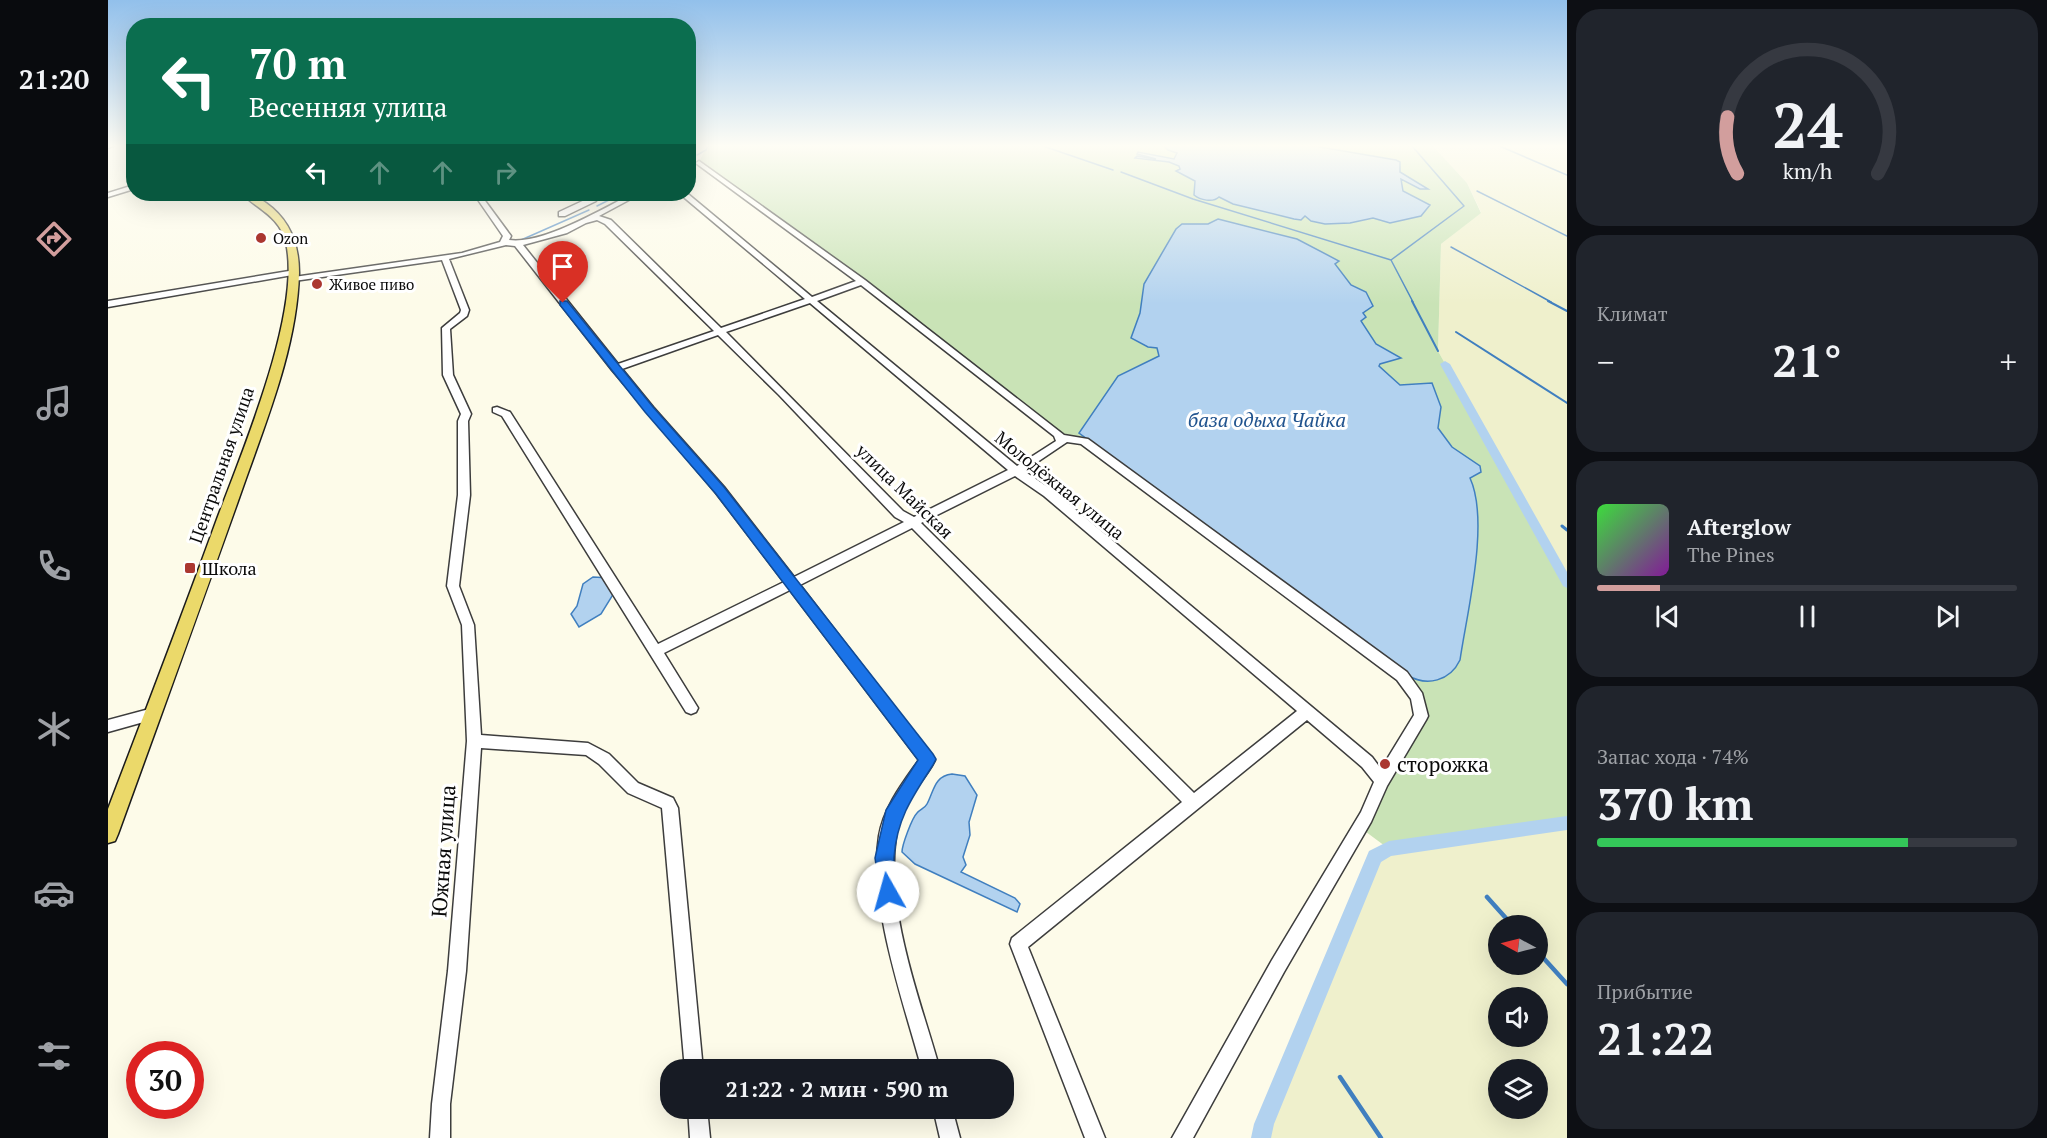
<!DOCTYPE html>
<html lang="ru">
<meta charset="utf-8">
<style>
body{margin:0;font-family:"PT Serif",serif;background:#20242c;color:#f1f3f6;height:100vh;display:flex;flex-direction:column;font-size:22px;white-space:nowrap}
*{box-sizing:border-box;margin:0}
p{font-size:20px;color:#9ea1a6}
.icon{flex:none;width:33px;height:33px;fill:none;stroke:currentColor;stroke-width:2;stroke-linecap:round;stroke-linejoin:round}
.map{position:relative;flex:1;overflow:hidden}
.side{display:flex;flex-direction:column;gap:9px;padding:9px;background:#0d0f14;width:480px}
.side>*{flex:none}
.top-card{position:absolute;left:18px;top:18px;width:570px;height:183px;border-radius:24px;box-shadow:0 6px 24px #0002;background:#0b6e4f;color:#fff;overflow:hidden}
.needle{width:39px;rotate:277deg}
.fabs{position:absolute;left:1380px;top:915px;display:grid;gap:12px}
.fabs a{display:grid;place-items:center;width:60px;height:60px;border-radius:50%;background:#171b24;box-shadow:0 6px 24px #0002;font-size:30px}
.speed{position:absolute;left:18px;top:1041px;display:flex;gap:12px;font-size:30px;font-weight:700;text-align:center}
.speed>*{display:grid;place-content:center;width:78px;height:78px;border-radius:50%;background:#171b24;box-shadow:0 6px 24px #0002;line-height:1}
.speed .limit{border:9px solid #d22;background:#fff;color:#111}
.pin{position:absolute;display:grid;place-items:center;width:51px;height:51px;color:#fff;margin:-62px -26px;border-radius:50% 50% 50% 0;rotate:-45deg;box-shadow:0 0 6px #0007}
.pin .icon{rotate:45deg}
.me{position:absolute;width:66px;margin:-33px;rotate:353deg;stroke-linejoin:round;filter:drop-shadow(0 0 4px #0008)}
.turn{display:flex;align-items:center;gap:21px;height:126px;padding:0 24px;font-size:27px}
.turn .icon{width:78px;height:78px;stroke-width:2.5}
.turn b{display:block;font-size:42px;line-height:51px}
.lanes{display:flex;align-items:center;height:57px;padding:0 24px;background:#0003;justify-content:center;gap:30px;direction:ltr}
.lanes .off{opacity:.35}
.big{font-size:45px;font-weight:700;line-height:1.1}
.side .card{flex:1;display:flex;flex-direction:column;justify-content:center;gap:9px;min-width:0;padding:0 21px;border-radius:24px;background:#20242c}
.side .dial{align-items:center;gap:0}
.dial svg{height:156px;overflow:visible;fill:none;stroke:#363941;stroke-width:7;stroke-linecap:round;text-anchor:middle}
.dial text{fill:#f1f3f6;stroke:none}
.song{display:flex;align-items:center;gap:18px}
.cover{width:72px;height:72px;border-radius:9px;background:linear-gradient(135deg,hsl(120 70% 55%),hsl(290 70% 35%))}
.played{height:6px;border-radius:3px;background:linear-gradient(90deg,#d29e9d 15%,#363941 15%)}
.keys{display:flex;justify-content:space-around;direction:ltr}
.heat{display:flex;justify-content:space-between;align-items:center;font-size:33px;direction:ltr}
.charge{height:9px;border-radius:4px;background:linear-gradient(90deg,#34c759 74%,#363941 0)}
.trip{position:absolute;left:552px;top:1059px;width:354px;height:60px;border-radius:24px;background:#171b24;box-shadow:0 6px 24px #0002;font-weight:700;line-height:60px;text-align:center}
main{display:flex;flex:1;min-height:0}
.dock{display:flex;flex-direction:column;width:108px;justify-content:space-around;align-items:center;background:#090b0e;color:#9ea1a6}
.dock .icon{width:42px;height:42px}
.dock .active{color:#d29e9d}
.dock b{font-size:27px;color:#f1f3f6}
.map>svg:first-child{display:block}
</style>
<main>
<nav class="dock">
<b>21:20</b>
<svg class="icon active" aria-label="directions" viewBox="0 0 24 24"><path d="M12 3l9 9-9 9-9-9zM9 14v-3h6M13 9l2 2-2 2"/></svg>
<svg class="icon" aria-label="music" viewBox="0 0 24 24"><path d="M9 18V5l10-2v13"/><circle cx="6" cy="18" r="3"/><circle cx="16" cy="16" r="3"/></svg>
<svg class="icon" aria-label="phone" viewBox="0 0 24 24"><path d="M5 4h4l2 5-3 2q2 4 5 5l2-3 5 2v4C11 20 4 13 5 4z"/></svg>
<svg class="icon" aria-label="climate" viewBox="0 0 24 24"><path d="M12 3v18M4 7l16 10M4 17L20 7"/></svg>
<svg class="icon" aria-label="car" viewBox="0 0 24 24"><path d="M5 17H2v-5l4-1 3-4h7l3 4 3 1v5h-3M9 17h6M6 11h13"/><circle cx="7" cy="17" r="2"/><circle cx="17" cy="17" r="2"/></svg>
<svg class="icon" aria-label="filters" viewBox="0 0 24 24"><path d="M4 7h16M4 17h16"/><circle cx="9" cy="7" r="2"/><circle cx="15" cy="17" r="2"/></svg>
</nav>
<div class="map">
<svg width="1459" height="1138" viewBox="0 0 1459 1138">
<rect width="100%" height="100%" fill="#fdfbe9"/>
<!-- farmland -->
<path fill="#eff0cc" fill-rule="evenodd" d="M1324,145H1459V583L1330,351L1333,244L1373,212L1359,183Z
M1459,823V1138H1153L1156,1124L1267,857L1281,849ZM1390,926H1430V964H1390ZM1390,998H1430V1036H1390ZM1390,1070H1430V1108H1390Z"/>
<!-- green -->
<path fill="#c9e3b6" d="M600,145H1324L1359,183L1373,213L1333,244L1330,351L1459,583V823L1281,849L1250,826L1313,716L1301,684L976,441L953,438L754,282L592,160Z"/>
<!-- water -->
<path fill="#b2d2ef" stroke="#407fbf" stroke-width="1.5" d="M1055,145H1200L1288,160L1292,162V172L1320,189H1312L1293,179L1295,191L1322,205L1313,216L1282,223L1265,218L1242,223L1217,224L1203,221L1197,216L1193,220L1186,219L1125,204L1111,197C1105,203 1092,200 1086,195L1087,181L1068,171L1072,169L1071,166L1061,162L1027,158L1029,156L1048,159L1029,154L1030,152L1066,159L1069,153L1060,150Z
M1110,219L1189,239L1231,261L1227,264L1243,285L1258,292L1265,306L1255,313L1258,317L1253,321L1268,344L1293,358L1272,364L1271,366L1292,385L1324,383L1333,407L1330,428L1344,447L1372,466L1373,472L1362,478C1382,522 1359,612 1352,660C1342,681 1319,687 1299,675L971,433L1010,376L1051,356L1049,348L1040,347L1023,338L1032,313L1036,284L1068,229L1074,224H1100Z
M485,577L502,578L506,593L493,614L471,627L463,614L469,606L475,584Z
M844,774L857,776L869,795L861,822L862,835L855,857L858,865L853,872L907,898L912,904L909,912L807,864L794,852C794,845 804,818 809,813C812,809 817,808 819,804C826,791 826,776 844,774Z"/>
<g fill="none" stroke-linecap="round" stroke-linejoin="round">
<!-- stream-far3 -->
<path stroke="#407fbf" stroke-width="1.5" d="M932,145L1005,170
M1389,145L1459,175
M589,155L598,150L600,145
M1013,172L1085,199L1283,260L1305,302
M1369,191L1459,236
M489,206L505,198
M413,240L481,210
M1343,247L1443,302
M1283,260L1356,206L1304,146"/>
<!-- stream-far2 -->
<path stroke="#407fbf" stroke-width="2" d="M1304,301L1330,351
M1440,301L1459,311
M1348,332L1459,403"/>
<!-- stream-far1 -->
<path stroke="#407fbf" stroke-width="3" d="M1454,526L1459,530"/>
<!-- stream -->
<path stroke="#407fbf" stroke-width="4.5" d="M1379,897L1405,926
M1430,952L1459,984
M1232,1077L1273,1138"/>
<!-- canal -->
<path fill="#b2d2ef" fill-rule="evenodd" d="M1337,361L1342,364L1459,572V588L1455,586L1332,364Z
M1459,816V830L1283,856L1273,862L1166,1124L1163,1138H1143L1146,1124L1261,851L1281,841Z"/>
<!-- minor casing -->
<g stroke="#3d3d3d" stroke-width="3">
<path id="minor" d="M0,145H7L0,148Z
M591,161L757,280L956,435L980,439L1299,672L1314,693L1320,716L1318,720L1279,786L1263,822L1176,972L1085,1138H1064L1164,960L1253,812L1266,782L1254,767L1199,720L920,947L997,1138H977L902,944L904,938L1074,802L804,528L692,585L827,760C818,779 800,794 793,814C769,890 811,995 832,1070H814C796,1003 760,904 771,836C776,807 794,784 811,760L682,590L556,653L590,708L588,712L583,714L578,712L394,416L385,412V408L389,407L402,412L550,644L676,582L608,493L504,370L407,246L398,245L341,259L361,310L359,316L342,329L345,375L363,414L360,421L362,495L351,586L366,625L373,735L480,743L501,754L530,783L565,798L570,808L595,1070H577L554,808L520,793L491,764L478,755L373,748L358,971L342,1104V1138H322L324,1104L340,971L359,741L354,625L339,586L350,495V421L353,414L335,375L334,328L352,313L353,310L334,260L186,281L182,279L186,277L354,253L392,242L395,236L366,194H372L403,236L401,240C434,245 494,209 524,194H532L491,216L503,220L613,328L697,299L572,194H580L704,297L748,281L589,164L588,163ZM489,220L497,224L606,331L510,364L415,245L459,233L478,223ZM753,285L946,436L948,441L909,466L709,301ZM702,303L900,470L806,517L795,511L618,332ZM610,335L671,395L787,517L796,522L686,577L616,487L545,407L514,369ZM959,442L973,444L1289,680L1303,699L1306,715L1273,769L1264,757L944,490L916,471ZM907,476L936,496L1189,711L1086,793L813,523Z
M26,185V189L0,197V193Z
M480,194H486L488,201L457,216H451V212L481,198Z
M187,270H190V274L0,307V301Z
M45,708L50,710L52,714L50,718L0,732V720Z
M580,1108H599L602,1138H582Z
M825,1108H844L852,1138H832Z"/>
</g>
<!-- major casing -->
<g stroke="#1b1b1b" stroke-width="3">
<path id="major" d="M134,194C144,193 149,197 158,203C182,220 191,244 191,273C189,351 155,428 130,501C91,612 50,723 10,834L7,841L0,843V809C37,712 74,616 109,519C134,452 194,311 178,243C172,217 151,210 134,194Z"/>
</g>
<!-- minor -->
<use href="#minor" fill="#fff" fill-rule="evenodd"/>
<!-- major -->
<use href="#major" fill="#ebd96a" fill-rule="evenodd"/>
</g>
<!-- sky -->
<linearGradient id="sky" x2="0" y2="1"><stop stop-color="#92c0eb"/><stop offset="0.48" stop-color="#fefdf5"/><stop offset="1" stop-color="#fefdf5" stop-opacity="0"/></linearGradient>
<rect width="1459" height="304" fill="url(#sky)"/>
<!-- route -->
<path fill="#1a73e8" stroke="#114b97" stroke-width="1.5" d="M452,301H459L545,407L616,487L825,754L828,759L825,765C805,796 789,818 786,857C785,871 792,885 787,898L780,901L773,898L767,858L778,810L810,760L608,494L537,412L452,305Z"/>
<!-- markers -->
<g fill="#ab3730" stroke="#fff" stroke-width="2">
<circle cx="153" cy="238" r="6"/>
<circle cx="209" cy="284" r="6"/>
<rect x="76" y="562" width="12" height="12" rx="3"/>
<circle cx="1277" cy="764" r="6"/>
</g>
<g text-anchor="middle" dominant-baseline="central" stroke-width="6" stroke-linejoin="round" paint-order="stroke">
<!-- far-poi labels -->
<g font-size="15" fill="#0a0a0a" stroke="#fff" text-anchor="start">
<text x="165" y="238">Ozon</text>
<text x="221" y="284">Живое пиво</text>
</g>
<!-- street labels -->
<g font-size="18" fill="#0a0a0a" stroke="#fff">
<text transform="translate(113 465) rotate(-71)">Центральная улица</text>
<text transform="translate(952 485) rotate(39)">Молодёжная улица</text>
<text transform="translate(797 491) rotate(44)">улица Майская</text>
</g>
<!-- poi labels -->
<g font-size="18" fill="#0a0a0a" stroke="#fff" text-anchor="start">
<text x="94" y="568">Школа</text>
</g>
<!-- water labels -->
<g font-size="20" font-style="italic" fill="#20538e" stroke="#fff">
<text x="1159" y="419">база одыха Чайка</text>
</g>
<!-- near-poi labels -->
<g font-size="21" fill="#0a0a0a" stroke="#fff" text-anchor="start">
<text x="1289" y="764">сторожка</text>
</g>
<!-- near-street labels -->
<g font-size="21" fill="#0a0a0a" stroke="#fff">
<text transform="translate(335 851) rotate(-86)">Южная улица</text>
</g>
</g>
</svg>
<div class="fabs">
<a><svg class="needle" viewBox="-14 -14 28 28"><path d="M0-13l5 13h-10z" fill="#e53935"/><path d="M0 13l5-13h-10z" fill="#9ea1a6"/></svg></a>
<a><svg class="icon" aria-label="sound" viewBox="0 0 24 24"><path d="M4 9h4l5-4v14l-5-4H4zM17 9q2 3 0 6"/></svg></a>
<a><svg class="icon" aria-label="layers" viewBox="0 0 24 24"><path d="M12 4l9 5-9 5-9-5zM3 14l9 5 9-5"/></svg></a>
</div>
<div class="speed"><div class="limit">30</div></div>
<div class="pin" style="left:455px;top:303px;background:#d93025"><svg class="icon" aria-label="arrive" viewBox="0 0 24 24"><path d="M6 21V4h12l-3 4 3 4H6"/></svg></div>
<svg class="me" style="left:780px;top:892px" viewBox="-20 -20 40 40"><circle r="19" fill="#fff"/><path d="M0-13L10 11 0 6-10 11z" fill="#1a73e8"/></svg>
<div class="trip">21:22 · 2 мин · 590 m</div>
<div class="top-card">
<div class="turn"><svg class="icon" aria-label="left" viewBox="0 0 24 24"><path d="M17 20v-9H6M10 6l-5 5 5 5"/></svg><div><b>70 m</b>Весенняя улица</div></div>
<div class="lanes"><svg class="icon" aria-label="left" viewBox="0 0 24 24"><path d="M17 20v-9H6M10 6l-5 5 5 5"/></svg><svg class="icon off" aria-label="ahead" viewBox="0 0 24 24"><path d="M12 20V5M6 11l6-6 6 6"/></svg><svg class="icon off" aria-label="ahead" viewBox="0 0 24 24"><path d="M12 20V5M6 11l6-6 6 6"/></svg><svg class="icon off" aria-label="right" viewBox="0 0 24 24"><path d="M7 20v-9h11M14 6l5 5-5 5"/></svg></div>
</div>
</div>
<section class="side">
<div class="card dial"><svg viewBox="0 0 100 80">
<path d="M14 69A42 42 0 1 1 86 69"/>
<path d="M14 69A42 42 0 0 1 9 40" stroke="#d29e9d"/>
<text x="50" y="56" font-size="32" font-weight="700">24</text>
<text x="50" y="72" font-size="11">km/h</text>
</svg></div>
<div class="card"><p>Климат</p>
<div class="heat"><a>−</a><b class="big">21°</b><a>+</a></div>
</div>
<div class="card">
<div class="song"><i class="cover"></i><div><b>Afterglow</b><p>The Pines</p></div></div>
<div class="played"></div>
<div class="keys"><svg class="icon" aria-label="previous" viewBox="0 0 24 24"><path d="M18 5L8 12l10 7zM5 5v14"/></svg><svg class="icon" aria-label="pause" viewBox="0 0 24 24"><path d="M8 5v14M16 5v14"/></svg><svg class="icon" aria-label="next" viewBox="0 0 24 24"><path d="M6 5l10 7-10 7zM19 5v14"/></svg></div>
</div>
<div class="card"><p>Запас хода · 74%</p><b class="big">370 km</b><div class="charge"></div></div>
<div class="card"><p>Прибытие</p><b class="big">21:22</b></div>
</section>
</main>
